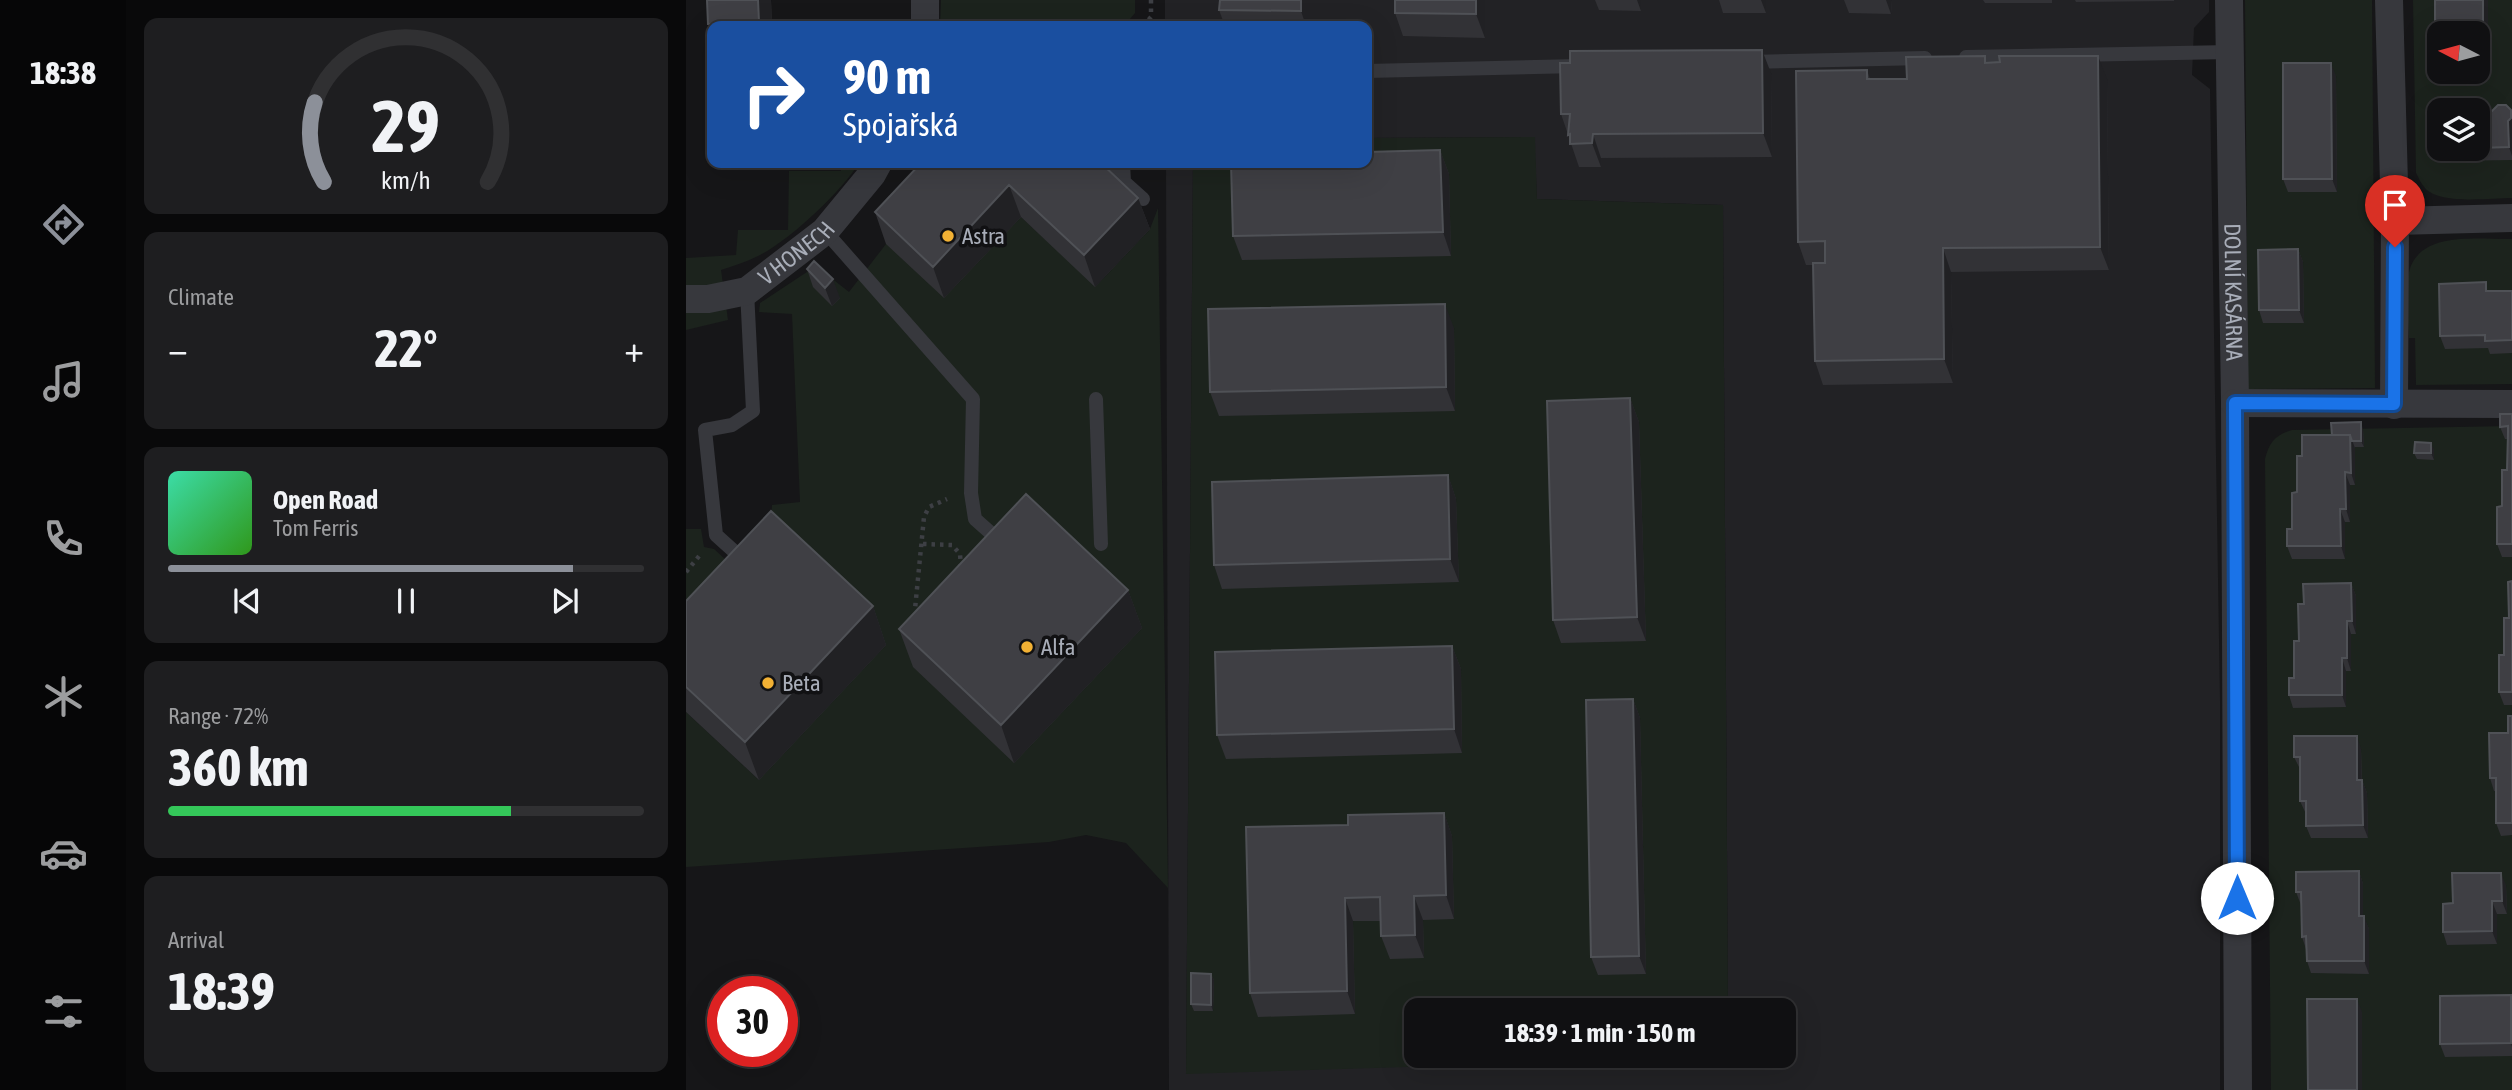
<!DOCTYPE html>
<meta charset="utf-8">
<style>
body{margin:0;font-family:"Asap Condensed",sans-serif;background:#1e1e20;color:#f1f3f6;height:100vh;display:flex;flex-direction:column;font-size:26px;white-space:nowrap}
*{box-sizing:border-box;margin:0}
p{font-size:23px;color:#9c9d9f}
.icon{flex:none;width:38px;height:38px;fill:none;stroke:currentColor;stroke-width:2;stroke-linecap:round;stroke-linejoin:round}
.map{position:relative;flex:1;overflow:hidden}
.sheet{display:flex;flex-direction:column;gap:18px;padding:18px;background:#09090a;width:560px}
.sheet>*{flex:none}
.banner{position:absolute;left:21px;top:21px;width:665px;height:147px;border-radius:14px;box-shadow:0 7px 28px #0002,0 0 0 2px #303032;background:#1a4fa0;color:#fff;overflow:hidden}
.needle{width:46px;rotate:276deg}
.controls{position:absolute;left:1741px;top:21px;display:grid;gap:14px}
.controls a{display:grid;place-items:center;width:63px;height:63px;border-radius:14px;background:#101012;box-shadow:0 7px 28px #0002,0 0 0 2px #303032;font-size:35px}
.speed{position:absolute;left:21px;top:976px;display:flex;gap:14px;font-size:35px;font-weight:700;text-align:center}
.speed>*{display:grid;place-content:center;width:91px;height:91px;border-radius:50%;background:#101012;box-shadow:0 7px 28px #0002,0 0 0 2px #303032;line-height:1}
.speed .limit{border:10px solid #d22;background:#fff;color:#111}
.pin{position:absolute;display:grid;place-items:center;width:60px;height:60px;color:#fff;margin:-72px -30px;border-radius:50% 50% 50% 0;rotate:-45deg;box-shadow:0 0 7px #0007}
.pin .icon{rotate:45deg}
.me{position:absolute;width:77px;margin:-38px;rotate:0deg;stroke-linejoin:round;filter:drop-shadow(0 0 5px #0008)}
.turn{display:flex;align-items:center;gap:24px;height:147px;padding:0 21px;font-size:32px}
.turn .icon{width:91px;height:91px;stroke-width:2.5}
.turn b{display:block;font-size:49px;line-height:60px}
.big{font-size:52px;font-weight:700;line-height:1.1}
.sheet .widget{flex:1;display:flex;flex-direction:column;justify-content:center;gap:10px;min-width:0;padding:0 24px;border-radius:14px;background:#1e1e20}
.sheet .dial{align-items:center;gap:0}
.dial svg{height:182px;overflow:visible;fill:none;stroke:#303032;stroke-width:7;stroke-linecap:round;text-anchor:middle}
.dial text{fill:#f1f3f6;stroke:none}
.song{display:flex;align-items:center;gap:21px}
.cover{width:84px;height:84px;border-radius:10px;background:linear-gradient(135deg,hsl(160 70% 55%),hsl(110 70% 35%))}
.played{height:7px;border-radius:4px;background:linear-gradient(90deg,#8c9099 85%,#303032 85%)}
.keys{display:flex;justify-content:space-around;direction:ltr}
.heat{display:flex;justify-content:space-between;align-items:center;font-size:38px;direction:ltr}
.charge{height:10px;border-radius:5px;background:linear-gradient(90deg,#34c759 72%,#303032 0)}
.trip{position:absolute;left:718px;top:998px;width:392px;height:70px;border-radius:14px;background:#101012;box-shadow:0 7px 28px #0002,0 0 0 2px #303032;font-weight:700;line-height:70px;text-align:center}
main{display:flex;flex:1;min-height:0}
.dock{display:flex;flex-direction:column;width:126px;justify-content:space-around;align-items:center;background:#060607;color:#9c9d9f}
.dock .icon{width:49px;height:49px}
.dock .active{color:#8c9099}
.dock b{font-size:32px;color:#f1f3f6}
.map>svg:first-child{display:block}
</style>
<main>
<nav class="dock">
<b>18:38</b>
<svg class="icon active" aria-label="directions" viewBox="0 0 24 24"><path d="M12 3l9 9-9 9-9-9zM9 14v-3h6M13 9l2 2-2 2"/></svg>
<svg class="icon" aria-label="music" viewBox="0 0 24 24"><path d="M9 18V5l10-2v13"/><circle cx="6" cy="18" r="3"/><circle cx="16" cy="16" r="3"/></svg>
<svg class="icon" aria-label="phone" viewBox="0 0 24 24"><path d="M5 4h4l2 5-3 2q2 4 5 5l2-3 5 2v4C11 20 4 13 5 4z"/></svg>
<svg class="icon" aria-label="climate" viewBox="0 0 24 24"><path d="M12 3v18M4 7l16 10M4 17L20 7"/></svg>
<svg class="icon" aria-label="car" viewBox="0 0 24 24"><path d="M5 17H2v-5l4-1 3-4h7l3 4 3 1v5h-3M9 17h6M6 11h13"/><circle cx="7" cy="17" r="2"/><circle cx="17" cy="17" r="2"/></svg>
<svg class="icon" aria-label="filters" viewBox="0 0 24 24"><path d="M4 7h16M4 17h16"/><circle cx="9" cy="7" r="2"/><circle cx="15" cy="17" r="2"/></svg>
</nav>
<section class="sheet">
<div class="widget dial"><svg viewBox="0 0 100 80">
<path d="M14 69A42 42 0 1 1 86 69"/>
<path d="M14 69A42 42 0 0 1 10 34" stroke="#8c9099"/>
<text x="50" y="56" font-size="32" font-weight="700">29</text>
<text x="50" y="72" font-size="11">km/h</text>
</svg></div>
<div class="widget"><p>Climate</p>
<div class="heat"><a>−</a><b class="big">22°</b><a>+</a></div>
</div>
<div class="widget">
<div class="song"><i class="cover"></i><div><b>Open Road</b><p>Tom Ferris</p></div></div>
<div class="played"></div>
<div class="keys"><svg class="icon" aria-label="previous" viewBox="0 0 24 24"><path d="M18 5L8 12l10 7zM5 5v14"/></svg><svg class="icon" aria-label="pause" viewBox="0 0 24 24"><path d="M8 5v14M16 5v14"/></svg><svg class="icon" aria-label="next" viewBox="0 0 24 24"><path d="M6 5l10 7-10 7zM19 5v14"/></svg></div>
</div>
<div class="widget"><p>Range · 72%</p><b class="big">360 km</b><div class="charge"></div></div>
<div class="widget"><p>Arrival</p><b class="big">18:39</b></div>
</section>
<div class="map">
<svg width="1826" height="1090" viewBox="0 0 1826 1090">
<rect width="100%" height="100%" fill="#161618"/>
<!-- built -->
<path fill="#222225" d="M479,0H1523V12L1508,28L1506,75L1524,89L1534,701V1090H483L480,163H507L500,1073L1097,1055V1010H1042L1037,205L851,199L848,137L681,138V26H479Z"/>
<!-- green -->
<path fill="#1c231d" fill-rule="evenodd" d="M255,0H449V13L438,26H254Z
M1559,0H1686L1689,388L1562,389Z
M1727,0H1826V198C1804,198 1754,205 1739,188C1735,184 1733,178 1730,173ZM1754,33H1792V72H1754ZM1754,110H1792V149H1754Z
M849,137L851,199L1037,205L1042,1010H730V1055H1043V1057L500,1074L507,163H681V138Z
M155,163H173C155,192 103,241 72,256C60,262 47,266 35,270L42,320L0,330V258L50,255L52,230H102L103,171H155Z
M472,208L482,888L440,843L400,835L363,842L0,867V712L73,780L86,505L114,502L106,314L73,312L74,303L130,266L163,292L200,244L335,217L410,286L464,229Z
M1826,239V384L1730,385L1729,338H1723C1722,318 1719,296 1722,277C1729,229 1792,240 1826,239Z
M1826,426V1090H1585L1579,459C1583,443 1589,435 1606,430Z
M0,529H15L18,547L28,549L66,584L0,654Z"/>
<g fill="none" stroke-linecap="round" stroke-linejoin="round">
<!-- path -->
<path stroke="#3d3f44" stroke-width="4.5" stroke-dasharray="3.5 5" stroke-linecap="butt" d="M457,26L465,17V0
M237,544L266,545L274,554L275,568
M0,572L14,555
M232,614L229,609L238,517L243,507L261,499"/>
<!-- lane -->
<path stroke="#37383d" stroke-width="14" d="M1280,57L1544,52
M1064,62L1239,58
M681,71L893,66
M417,163L457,199
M437,163L438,182
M139,231L287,399L285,493L289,519L316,543
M61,291L67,411L46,425L19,430L30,535L61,563
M410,399L415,544"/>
<!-- street -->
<g stroke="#37383d" stroke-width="28">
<path id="s1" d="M1543,0L1549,403L1552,1090"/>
<path d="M1703,0L1709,221L1708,405"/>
<path d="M239,26V0"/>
<path d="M1709,221L1826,218"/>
<path id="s2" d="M0,299H22L61,291L139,231L186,174L192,163"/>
<path d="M1549,403L1826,404"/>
</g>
</g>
<!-- wall -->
<path fill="#323236" d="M21,0H85L86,26H26V35L22,24Z
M624,0V26H539L533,10Z
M709,0H799V38L717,36L709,13Z
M909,0H955V11L913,10Z
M1033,0H1080V13H1037Z
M1158,0H1206L1205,14L1163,13Z
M1297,0H1366V3H1299Z
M1389,0H1488V1L1390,2Z
M1749,0H1802V65H1792V33H1754V64L1749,52Z
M1301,63L1421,79L1423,270L1265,272L1267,383L1137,385L1129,361L1127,265H1120L1112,242L1181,70L1184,79H1221Z
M1085,73L1086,157L915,158V167H893L875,114Z
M1650,76L1651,192H1602L1597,179Z
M1825,110L1826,112V160L1759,161L1754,149H1792V112Z
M754,150L763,174L765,256L556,260L547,236Z
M235,163L452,198L464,229L409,287L335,217L258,298L200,244L189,212Z
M1612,249L1617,262L1618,323H1577L1573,310Z
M121,269L154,298L146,306L127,287Z
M1803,291H1826V353L1804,354L1802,348L1759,349L1754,336Z
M768,328L769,411L533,416L524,392Z
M944,398L953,422L960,641L875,643L867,620Z
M1826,414V557H1816L1811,544L1821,470L1822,439H1819L1814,427Z
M1677,429L1678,447H1669V485H1664V522H1659V559H1606L1601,546L1606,529L1616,456L1646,435Z
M1748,449V460L1731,459L1728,453Z
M762,475L770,499L773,582L536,589L528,565Z
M1826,581V705H1818L1813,692L1823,618Z
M1665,583L1670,596V634H1665V671H1660V707L1607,708L1603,695L1608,678L1618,604Z
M442,590L456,628L328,763L227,667L213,629Z
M0,601L187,606L200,645L73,780L0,712Z
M766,646L775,669L776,753L540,759L531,735Z
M947,699L954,718L960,974L912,975L905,957Z
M1826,716V835L1815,836L1810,823V791H1808L1804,778L1822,733Z
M1675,749L1676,780L1681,793L1682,838H1625L1620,826V814L1614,801V769L1608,757Z
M758,813L766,836L768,919L737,920L738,958L704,959L695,936V921H667L669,1014L572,1017L564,993L662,825Z
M1673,871L1677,884V916L1683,929V974L1625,973L1621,961L1620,949L1616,937L1615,905L1610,892Z
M1820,885L1821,914H1811V944L1761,945L1757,932L1767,903Z
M525,974L528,980L527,1011H508L505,1004Z
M1825,995L1826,999V1056L1759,1057L1754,1044Z"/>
<!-- shaded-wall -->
<path fill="#212124" d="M72,0H85L86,26H74L73,22Z
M615,0H624V26H620L615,11Z
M790,0H799V38L790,14Z
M951,0H955V11Z
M1075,0H1080V13Z
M1200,0H1206L1205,14Z
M1797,0H1802V65L1797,52Z
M1076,50L1085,73L1086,157L1077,133Z
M1412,56L1421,79L1423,270L1414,247Z
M1645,63L1650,76L1651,192L1646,179Z
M1825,110L1826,112V156L1823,147L1822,121Z
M907,134L915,158V167L906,143Z
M754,150L763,174L765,256L757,232Z
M323,185L335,217L258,298L247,267Z
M452,198L464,229L409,287L398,255Z
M1257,248L1265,272L1267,383L1258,359Z
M1612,249L1617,262L1618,323L1613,310Z
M147,279L154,298L146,306L139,288Z
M759,304L768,328L769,411L760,387Z
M944,398L953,422L960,641L951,617Z
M1675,422L1677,429L1678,447L1675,441Z
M1664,435L1669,448V485L1665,473Z
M1745,443L1748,449V460L1745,453Z
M1659,472L1664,485V522L1660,509Z
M762,475L770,499L773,582L764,559Z
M1654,509L1659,522V559L1655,546Z
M1665,583L1670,596V634L1666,621Z
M442,590L456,628L328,763L315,725Z
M187,606L200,645L73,780L59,742Z
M1661,621L1665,634V671L1661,658Z
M766,646L775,669L776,753L768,729Z
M1656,658L1660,671V707L1656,695Z
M947,699L954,718L960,974L953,956Z
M1671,736L1675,749L1676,793L1671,780Z
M1676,780L1681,793L1682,838L1677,825Z
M758,813L766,836L768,919L760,895Z
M1673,871L1677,884V929L1673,916Z
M1815,873L1820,885L1821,914L1816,901Z
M728,896L737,920L738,958L729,935Z
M659,898L667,921L669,1014L661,991Z
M1806,901L1811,914V944L1806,931Z
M1678,916L1683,929V974L1678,961Z
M525,974L528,980L527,1011L525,1005Z
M1825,995L1826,999V1047L1825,1043Z
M1671,999L1676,1012V1090H1671Z"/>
<!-- building -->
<path fill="#3f3f44" stroke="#4f5156" stroke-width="2" d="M21,0H72L73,22L22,24Z
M534,0H615V11L533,10Z
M709,0H790V14L709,13Z
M1749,0H1797V52H1792V33H1754V52H1749Z
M1076,50L1077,133L907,134L906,143L884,144V134L882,135L884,114H875L874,63H884V51Z
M1299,56V63L1314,62L1313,56H1412L1414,247L1257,248L1258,359L1129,361L1127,263H1139V241L1112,242L1110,71L1181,70V79H1221L1220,57Z
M1597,63H1645L1646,179H1597Z
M1812,105H1820L1825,110V118L1822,121L1823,147L1792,148V112L1806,111Z
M754,150L757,232L547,236L545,163H681V152Z
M235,163H415L452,198L398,255L323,185L247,267L189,212Z
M1612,249L1613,310H1573L1572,250Z
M128,261L147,279L139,288L121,269Z
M1800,282V291H1826V340L1799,341V335L1754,336L1753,284Z
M759,304L760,387L524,392L522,309Z
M944,398L951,617L867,620L861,401Z
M1814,414H1826V544H1811V507L1816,506V470H1821L1822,433V426L1814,427Z
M1675,422V441H1666L1664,435H1646L1645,423Z
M1616,435H1664L1665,473L1659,472L1660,509H1654L1655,546H1601V529H1606V493L1611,492V456H1616Z
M1729,442L1745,443V453H1728Z
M762,475L764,559L528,565L526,482Z
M340,494L442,590L315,725L213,629Z
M85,511L187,606L59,742L0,687V601Z
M1826,581V692H1813V655H1818V618H1823L1822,582Z
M1665,583L1666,621H1661V658H1656V695H1603V678H1608V641H1613L1612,604H1618L1617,584Z
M766,646L768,729L531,735L529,652Z
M947,699L953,956L905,957L900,700Z
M1822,716H1826V823H1810V778H1804L1803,733H1822Z
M1608,736H1671V780H1676L1677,825L1620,826V801H1614V757H1608Z
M758,813L760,895L728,896L729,935L695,936L694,897L659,898L661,991L564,993L560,827L662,825V815Z
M1673,871V916H1678V961H1621L1620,936L1616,937L1615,892H1610V872Z
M1766,873H1815L1816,901H1806V931L1757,932V904L1767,903Z
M505,973L525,974V1005L505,1004Z
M1825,995V1043L1754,1044V996Z
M1621,999H1671V1090H1622Z"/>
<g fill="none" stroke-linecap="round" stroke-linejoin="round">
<!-- route casing -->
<g stroke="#114b97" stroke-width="18">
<path id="route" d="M1551,898L1549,403L1708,404L1709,247"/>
</g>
<!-- route -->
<use href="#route" stroke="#1a73e8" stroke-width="12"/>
</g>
<!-- markers -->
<g fill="#f2b134" stroke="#111113" stroke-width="2.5">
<circle cx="262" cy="236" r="7"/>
<circle cx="341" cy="647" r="7"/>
<circle cx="82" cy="683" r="7"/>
</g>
<g text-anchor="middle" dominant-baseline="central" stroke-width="7" stroke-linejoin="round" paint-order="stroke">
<!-- poi labels -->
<g font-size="23" fill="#a8adb8" stroke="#111113" text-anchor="start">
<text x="276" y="236">Astra</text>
<text x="355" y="647">Alfa</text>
<text x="96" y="683">Beta</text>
</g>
<!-- street labels -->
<g font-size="23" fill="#a8adb8" stroke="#111113">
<text stroke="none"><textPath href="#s2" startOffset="124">V HONECH</textPath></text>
<text stroke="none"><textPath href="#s1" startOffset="292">DOLNÍ KASÁRNA</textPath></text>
</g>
</g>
</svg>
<div class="controls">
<a><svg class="needle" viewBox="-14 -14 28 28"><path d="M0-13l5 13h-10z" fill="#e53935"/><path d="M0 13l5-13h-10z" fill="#9c9d9f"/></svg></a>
<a><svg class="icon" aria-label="layers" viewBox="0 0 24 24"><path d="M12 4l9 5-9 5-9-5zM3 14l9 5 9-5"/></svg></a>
</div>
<div class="speed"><div class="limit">30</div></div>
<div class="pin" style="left:1709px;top:247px;background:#d93025"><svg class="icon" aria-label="arrive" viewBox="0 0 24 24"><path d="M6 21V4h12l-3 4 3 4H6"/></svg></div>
<svg class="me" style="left:1551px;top:898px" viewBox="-20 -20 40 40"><circle r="19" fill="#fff"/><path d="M0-13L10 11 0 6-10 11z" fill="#1a73e8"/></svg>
<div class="trip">18:39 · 1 min · 150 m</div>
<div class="banner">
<div class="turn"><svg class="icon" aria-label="right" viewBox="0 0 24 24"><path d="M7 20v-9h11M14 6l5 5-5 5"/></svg><div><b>90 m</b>Spojařská</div></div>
</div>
</div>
</main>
